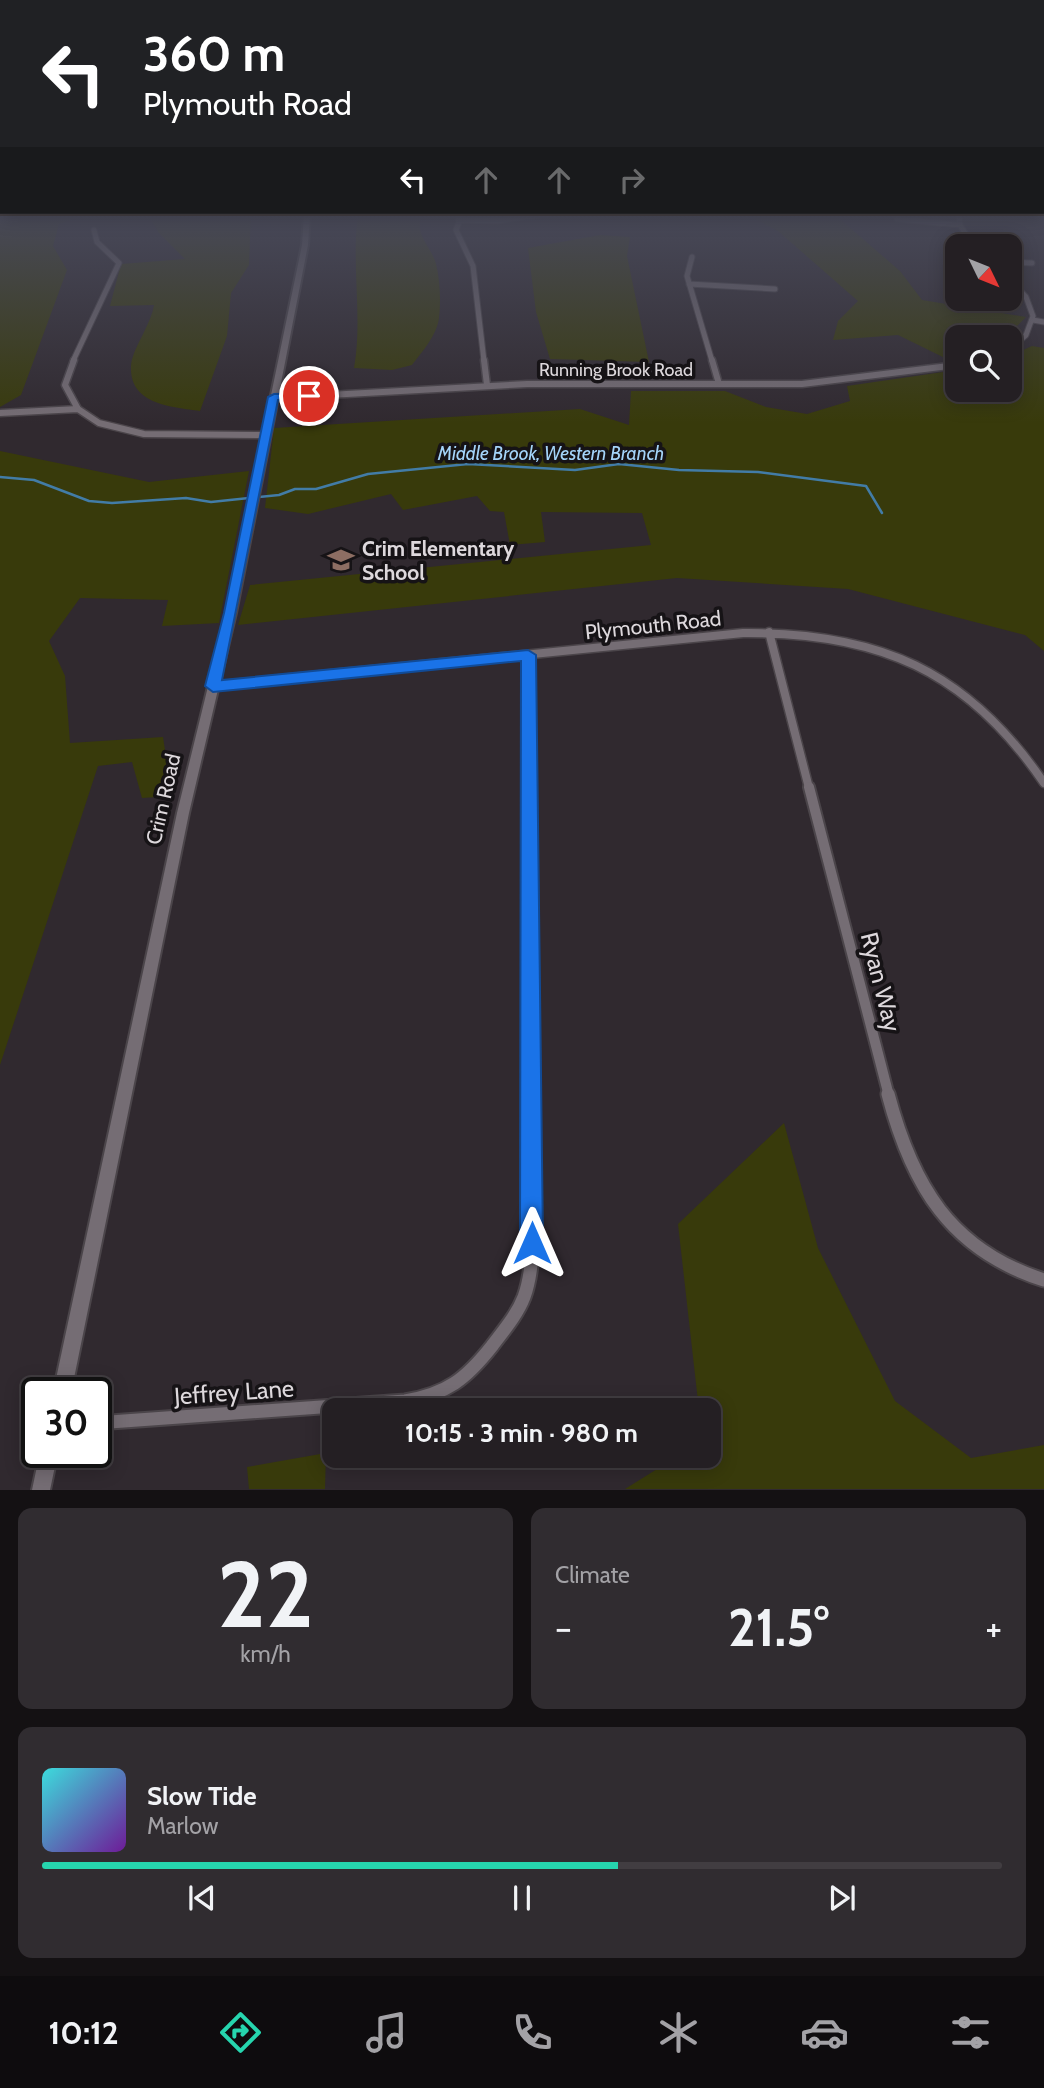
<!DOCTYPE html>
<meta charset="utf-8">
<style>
body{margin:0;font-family:Cabin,sans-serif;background:#302c30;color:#f1f3f6;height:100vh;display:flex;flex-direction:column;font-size:26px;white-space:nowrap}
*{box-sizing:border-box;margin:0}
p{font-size:23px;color:#a3a2a6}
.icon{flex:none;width:38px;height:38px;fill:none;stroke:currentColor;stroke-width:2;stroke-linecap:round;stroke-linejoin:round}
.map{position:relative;height:1490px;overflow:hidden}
.panel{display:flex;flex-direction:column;gap:18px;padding:18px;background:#141113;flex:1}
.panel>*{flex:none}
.guide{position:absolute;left:0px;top:0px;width:1045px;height:214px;box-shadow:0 4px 18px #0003,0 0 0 2px #413d41;background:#202124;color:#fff;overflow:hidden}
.needle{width:46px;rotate:133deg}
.fabs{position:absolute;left:945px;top:234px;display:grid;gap:14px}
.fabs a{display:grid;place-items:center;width:77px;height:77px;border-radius:14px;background:#241f23;box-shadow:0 4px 18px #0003,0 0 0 2px #413d41;font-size:35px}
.speed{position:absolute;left:21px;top:1377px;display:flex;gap:14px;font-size:35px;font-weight:700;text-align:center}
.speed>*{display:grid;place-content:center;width:91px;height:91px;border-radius:50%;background:#241f23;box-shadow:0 4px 18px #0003,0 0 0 2px #413d41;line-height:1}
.speed .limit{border:4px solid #111;border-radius:10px;background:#fff;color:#111}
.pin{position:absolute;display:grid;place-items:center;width:60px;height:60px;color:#fff;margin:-30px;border:4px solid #fff;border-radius:50%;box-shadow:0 2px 7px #0007}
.me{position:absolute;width:77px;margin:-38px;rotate:0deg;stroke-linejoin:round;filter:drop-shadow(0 0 5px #0008)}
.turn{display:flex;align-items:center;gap:24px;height:147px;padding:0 28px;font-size:32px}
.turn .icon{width:91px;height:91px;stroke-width:2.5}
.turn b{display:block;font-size:49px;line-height:60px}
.lanes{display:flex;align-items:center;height:66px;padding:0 28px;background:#0003;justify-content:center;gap:35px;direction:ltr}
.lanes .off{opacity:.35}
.big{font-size:52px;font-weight:700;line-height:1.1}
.panel .tile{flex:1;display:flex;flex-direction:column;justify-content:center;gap:10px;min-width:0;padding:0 24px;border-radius:14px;background:#302c30}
.panel .dial{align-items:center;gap:0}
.dial b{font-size:91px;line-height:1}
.song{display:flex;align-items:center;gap:21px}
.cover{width:84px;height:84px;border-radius:10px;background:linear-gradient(135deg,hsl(180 70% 55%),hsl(280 70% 35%))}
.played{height:7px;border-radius:4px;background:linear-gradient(90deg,#26d5ae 60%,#413d41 60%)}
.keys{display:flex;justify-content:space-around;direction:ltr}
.heat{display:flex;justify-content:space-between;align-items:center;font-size:38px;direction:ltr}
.panel .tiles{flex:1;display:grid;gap:18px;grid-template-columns:1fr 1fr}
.tile:last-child{grid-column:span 2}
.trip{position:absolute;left:322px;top:1398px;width:399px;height:70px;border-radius:14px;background:#241f23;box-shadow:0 4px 18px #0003,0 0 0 2px #413d41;font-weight:700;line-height:70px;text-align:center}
.tabs{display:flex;height:112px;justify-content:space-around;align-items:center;background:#0e0c0e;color:#a3a2a6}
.tabs .icon{width:49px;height:49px}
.tabs .selected{color:#26d5ae}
.tabs b{font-size:32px;color:#f1f3f6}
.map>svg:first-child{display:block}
</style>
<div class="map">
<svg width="1044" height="1490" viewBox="0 0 1044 1490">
<rect width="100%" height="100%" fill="#30292f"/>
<!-- green -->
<path fill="#383a0b" d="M0,214H85L59,224L53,246L67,270L21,395L0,407Z
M147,214H251L249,265L231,293L227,336L200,411C173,407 129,405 131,366C132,349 151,325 154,305L110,306L121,264L185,259L159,233Z
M358,214H424C411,232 432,247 436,264C440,280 441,301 439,318C437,335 422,352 412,365L392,370L354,368C363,318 351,266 358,214Z
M746,214H834L900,271L922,300L1026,317L1005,338H957V360L951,361L898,335L833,340L838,321L858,301L778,231Z
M600,235L630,237L627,256L649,362L550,359L536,312L528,248Z
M1032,346L1044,348V651L1025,635L848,589L677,578L238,625L250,585L651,545L642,513L541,512L545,542L510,545L504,512L490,511L477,496L403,510L391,494L308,514L265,508L274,428L580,409L629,425L631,391H725L766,407L807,414L850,401L847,386L957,370V390H1010V356Z
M0,451L149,482L249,471L219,623L162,626L168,600L80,598L49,641L65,676L70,743L163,737L172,796L142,798L132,762L98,766L0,1065Z
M784,1123L818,1248L895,1401L971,1458L1044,1445V1489H625L678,1456H709V1410H699L678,1224Z
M326,1453L325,1489H249L247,1467Z"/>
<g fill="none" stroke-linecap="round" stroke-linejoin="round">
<!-- stream -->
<path stroke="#427ca7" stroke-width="2.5" d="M0,477L34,480L89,501L112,503L186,498L211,502L279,495L295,489H316L368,474L468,464L575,470L619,464L679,470L758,472L866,486L882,513"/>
<!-- minor-far4 casing -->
<g stroke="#4b454a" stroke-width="7">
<path id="minor-far4" d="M462,214L456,230L473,266L484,361
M959,214L960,225L974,247
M897,219L960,225
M458,220L497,221L548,214
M692,257L687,276L712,361
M1010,262L1032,263
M1010,280L1026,297L1033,316L1026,335L1010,349
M689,284L775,289
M1033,320L1044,322
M73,361L119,263L97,242L94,230"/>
</g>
<!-- minor-far3 casing -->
<g stroke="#4b454a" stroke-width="9">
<path id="minor-far3" d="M74,360L65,385L78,409
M484,360L487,385
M712,360L719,384
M274,398L527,384H802L957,365
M0,413L78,409L99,423L144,434L265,435"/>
</g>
<!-- minor-far2 casing -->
<g stroke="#4b454a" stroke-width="11">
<path id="minor-far2" d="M769,632L809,788
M528,655L529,788
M213,686L743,633C878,632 967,670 1044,783"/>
</g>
<!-- minor-far1 casing -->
<g stroke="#4b454a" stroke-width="14">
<path id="minor-far1" d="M529,787L531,1096
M809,787L889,1096"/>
</g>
<!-- minor casing -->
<g stroke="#4b454a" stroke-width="17">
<path id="minor" d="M888,1094C912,1185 950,1250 1044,1280
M96,1423L405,1401C447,1394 466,1379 492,1346C504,1330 517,1315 524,1297C541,1252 531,1145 531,1094"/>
</g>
<!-- tertiary casing -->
<g stroke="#4b454a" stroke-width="4">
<path id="tertiary" d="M304,214H310L308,245L236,613L189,813L71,1393H53L177,813L226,613L302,245Z
M40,1452H58L50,1490H32Z"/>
</g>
<!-- minor-far4 -->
<use href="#minor-far4" stroke="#756d74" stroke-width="5"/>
<!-- minor-far3 -->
<use href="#minor-far3" stroke="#756d74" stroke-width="6"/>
<!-- minor-far2 -->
<use href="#minor-far2" stroke="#756d74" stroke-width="8"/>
<!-- minor-far1 -->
<use href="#minor-far1" stroke="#756d74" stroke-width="10"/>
<!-- minor -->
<use href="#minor" stroke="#756d74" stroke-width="13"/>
<!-- tertiary -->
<use href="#tertiary" fill="#756d74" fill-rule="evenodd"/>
</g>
<!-- sky -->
<linearGradient id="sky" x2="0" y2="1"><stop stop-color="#1a171a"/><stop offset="0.51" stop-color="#484958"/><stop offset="1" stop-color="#484958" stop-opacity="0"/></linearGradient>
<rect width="1044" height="423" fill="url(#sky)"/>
<!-- route -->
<path fill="#1a73e8" stroke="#114b97" stroke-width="2" d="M309,393L315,396L313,398L278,400L222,680L528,650L536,655L543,1243L540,1251L532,1255L523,1251L520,1243L521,661L213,692L205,686L224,613L268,397L274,394Z"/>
<!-- icons -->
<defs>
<g id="school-bare" transform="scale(2.1)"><path d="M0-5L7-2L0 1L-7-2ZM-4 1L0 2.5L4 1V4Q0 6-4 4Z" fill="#8d6e63" stroke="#161316" stroke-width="2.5" paint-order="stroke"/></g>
</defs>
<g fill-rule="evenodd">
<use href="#school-bare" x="341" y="560"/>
</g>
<g text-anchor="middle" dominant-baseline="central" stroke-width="7" stroke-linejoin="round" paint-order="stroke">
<!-- far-street labels -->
<g font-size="18" fill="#ddd8dc" stroke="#161316">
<text x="616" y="370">Running Brook Road</text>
</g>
<!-- far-water labels -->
<g font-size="19" font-style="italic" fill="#a4d4f9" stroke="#161316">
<text x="551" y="453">Middle Brook, Western Branch</text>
</g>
<!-- poi labels -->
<g font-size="21" font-weight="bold" fill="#ddd8dc" stroke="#161316" text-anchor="start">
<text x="362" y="548">Crim Elementary<tspan x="362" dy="24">School</tspan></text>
</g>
<!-- street labels -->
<g font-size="21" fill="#ddd8dc" stroke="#161316">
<text transform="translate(653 625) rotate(-6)">Plymouth Road</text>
<text transform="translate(163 799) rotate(-77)">Crim Road</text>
</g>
<!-- near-street labels -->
<g font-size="24" fill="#ddd8dc" stroke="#161316">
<text transform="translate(881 982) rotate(76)">Ryan Way</text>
<text transform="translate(234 1392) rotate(-4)">Jeffrey Lane</text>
</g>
</g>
</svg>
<div class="fabs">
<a><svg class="needle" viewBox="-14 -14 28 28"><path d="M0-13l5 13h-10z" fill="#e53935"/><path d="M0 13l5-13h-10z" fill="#a3a2a6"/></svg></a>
<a><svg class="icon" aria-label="search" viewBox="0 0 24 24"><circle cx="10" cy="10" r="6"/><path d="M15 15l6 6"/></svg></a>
</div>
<div class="speed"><div class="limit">30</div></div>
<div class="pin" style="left:309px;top:396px;background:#d93025"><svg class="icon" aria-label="arrive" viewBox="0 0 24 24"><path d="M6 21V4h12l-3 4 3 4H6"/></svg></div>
<svg class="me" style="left:532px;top:1243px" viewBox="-20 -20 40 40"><path d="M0-17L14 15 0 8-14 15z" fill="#1a73e8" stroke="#fff" stroke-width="4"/></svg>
<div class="trip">10:15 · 3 min · 980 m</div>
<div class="guide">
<div class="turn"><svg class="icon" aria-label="left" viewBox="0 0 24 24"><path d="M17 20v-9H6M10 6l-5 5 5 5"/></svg><div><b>360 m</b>Plymouth Road</div></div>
<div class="lanes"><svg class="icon" aria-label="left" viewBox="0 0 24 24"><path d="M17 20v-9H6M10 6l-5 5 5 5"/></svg><svg class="icon off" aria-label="ahead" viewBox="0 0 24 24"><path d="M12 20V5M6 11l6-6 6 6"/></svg><svg class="icon off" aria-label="ahead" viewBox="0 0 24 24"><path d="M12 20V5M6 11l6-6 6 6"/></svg><svg class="icon off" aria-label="right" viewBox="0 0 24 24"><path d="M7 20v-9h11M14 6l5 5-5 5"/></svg></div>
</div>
</div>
<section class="panel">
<div class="tiles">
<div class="tile dial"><b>22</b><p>km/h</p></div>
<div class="tile"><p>Climate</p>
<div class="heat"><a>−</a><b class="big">21.5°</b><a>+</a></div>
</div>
<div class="tile">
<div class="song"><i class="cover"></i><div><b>Slow Tide</b><p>Marlow</p></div></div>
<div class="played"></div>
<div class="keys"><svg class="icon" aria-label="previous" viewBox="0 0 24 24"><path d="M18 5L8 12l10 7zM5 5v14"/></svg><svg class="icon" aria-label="pause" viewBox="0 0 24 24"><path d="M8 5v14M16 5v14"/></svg><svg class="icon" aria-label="next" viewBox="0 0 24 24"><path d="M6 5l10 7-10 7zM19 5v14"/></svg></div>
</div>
</div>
</section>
<nav class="tabs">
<b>10:12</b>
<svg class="icon selected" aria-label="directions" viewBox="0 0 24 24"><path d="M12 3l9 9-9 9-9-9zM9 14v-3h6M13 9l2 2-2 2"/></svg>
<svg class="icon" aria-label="music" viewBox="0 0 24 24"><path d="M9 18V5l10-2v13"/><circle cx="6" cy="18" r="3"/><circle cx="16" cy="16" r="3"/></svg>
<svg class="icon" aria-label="phone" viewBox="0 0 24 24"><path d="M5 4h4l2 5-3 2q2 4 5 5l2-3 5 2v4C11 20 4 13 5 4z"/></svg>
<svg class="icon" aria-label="climate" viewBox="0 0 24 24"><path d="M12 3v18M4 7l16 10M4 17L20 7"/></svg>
<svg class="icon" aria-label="car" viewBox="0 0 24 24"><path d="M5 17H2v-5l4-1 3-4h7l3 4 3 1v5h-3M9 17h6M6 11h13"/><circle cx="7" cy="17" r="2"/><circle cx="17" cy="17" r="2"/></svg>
<svg class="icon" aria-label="filters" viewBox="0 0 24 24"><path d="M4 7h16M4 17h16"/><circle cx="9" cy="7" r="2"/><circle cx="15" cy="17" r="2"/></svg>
</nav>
